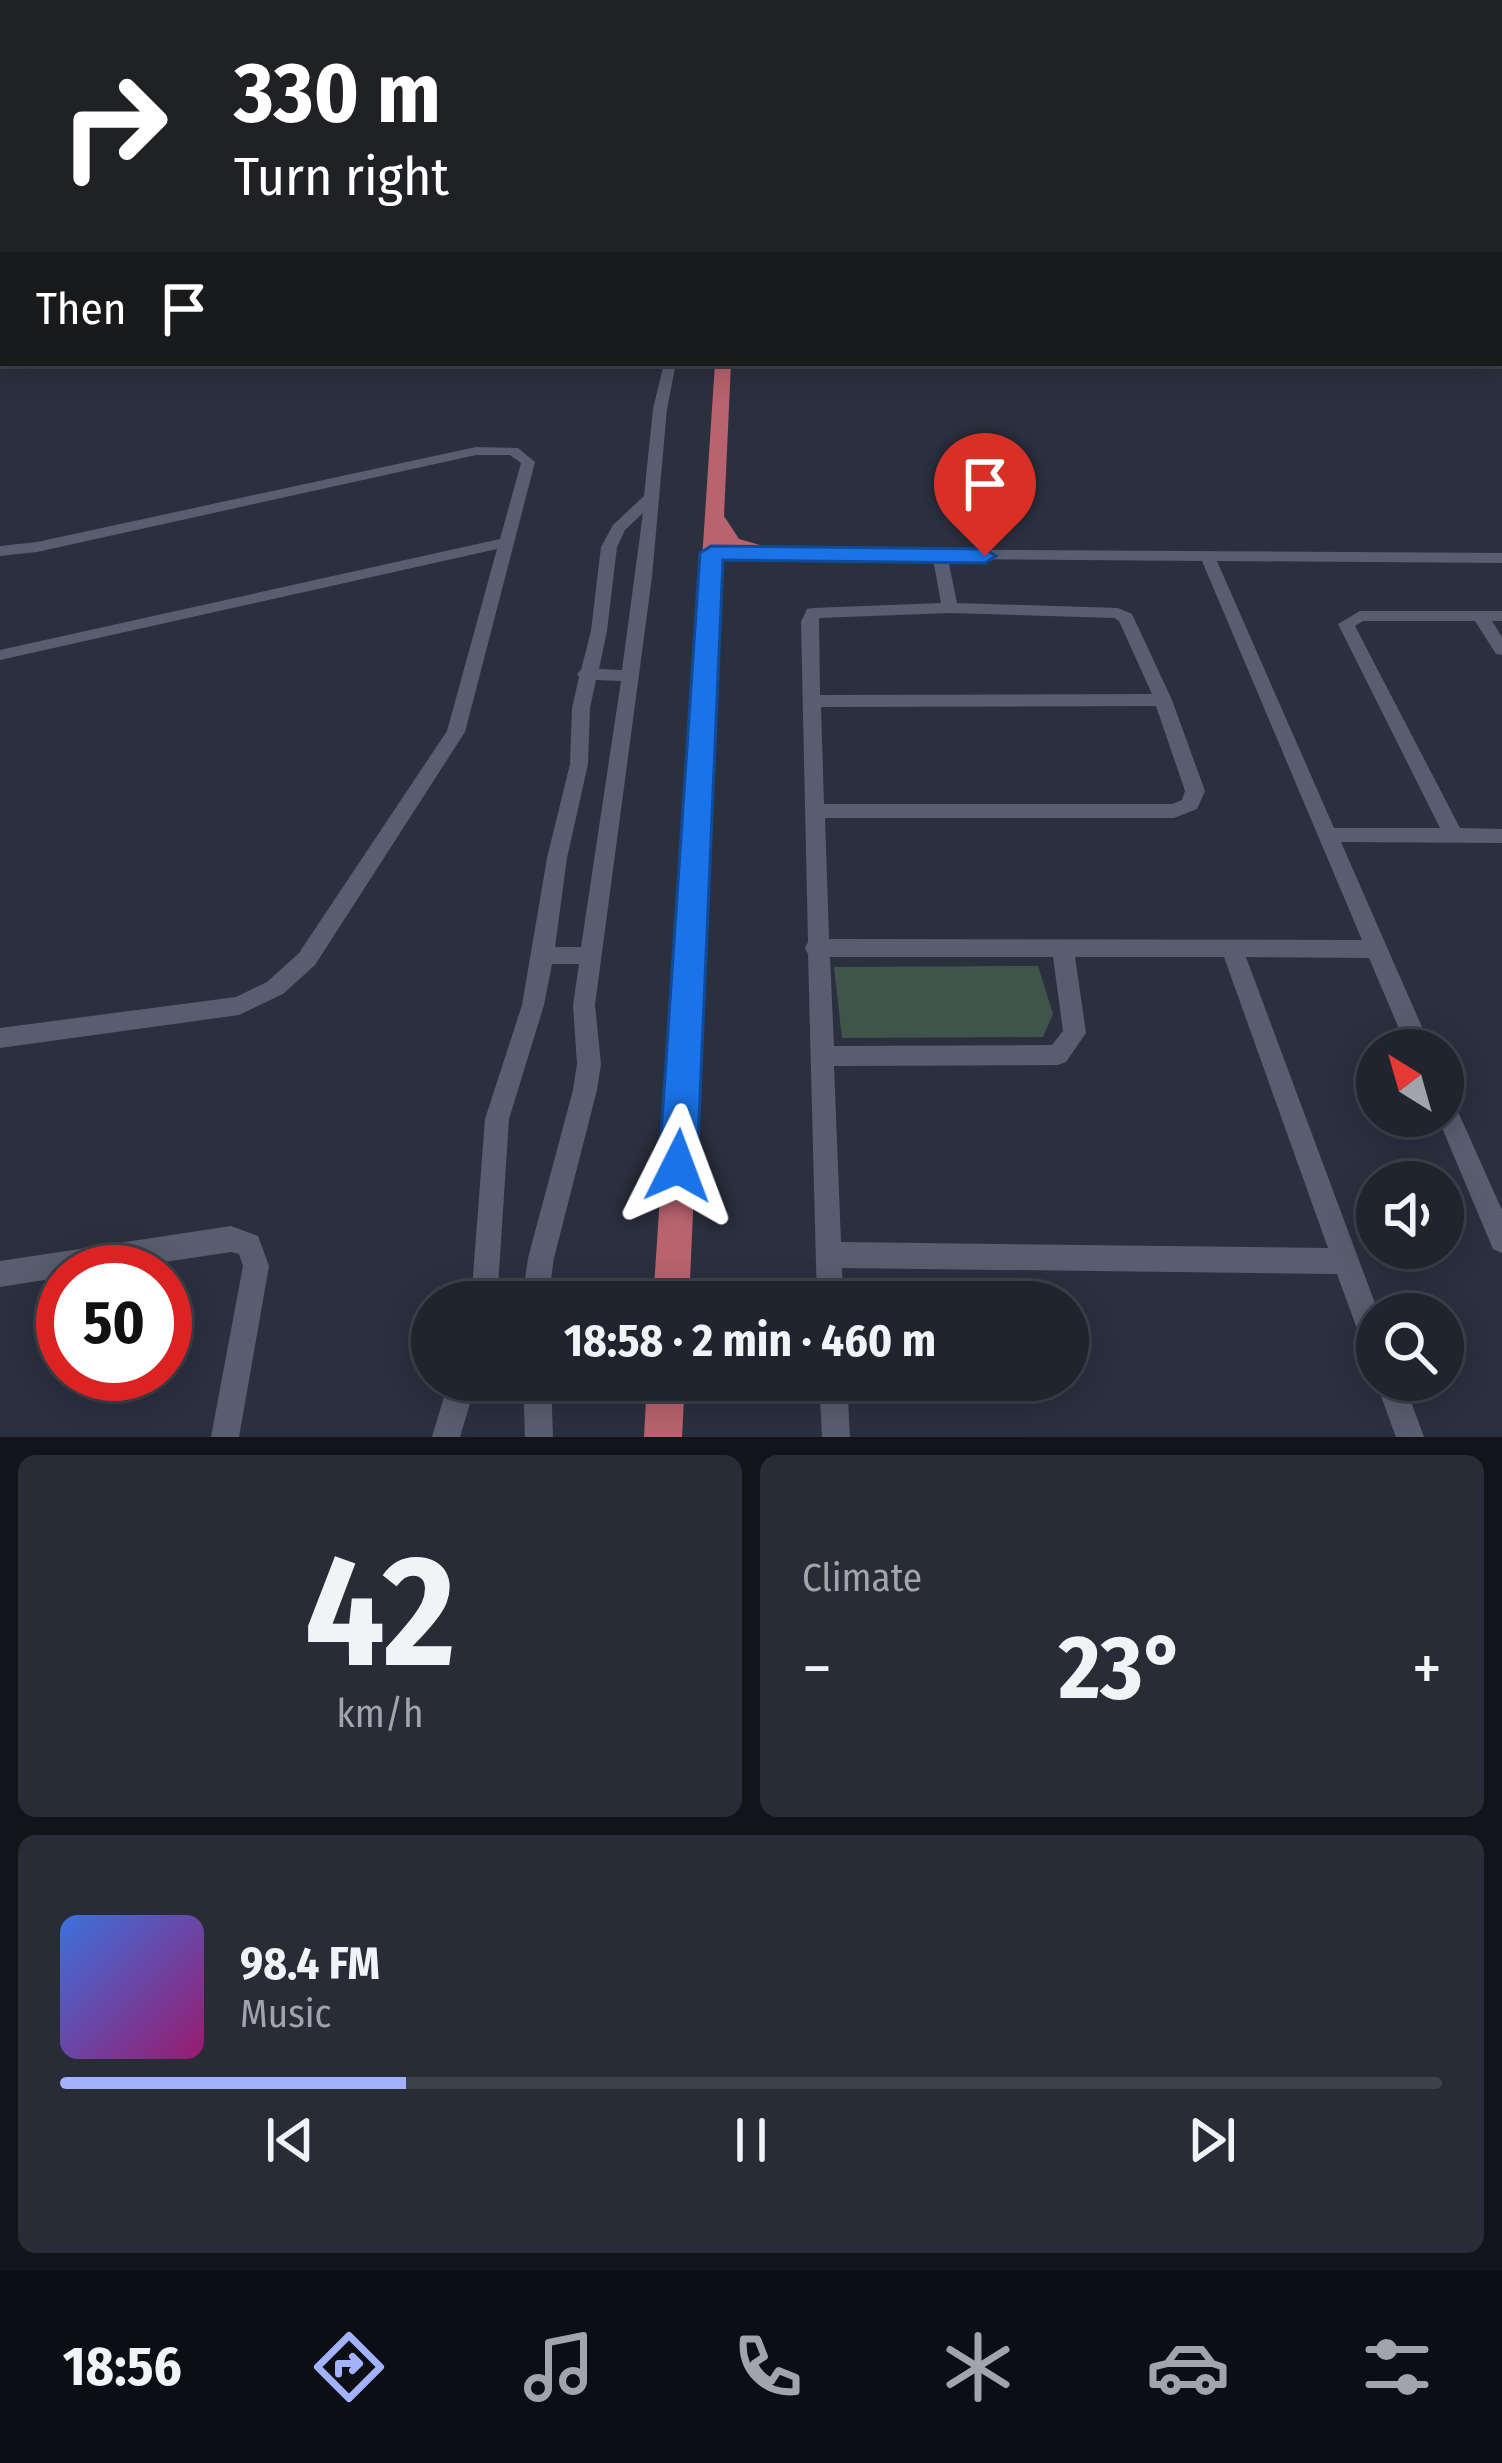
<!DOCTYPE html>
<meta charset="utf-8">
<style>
body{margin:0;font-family:"Fira Sans Condensed",sans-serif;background:#282c37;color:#f1f3f6;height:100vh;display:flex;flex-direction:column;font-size:45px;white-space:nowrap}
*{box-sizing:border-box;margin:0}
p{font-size:39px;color:#a2a4aa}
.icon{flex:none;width:66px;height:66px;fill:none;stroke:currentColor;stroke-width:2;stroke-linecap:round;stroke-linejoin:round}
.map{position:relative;height:1437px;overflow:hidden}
.drawer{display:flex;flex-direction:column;gap:18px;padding:18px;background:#12141a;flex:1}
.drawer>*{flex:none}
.banner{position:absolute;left:0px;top:0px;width:1503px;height:366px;box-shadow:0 6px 30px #0003,0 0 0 3px #3d414b;background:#202124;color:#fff;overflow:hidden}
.needle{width:78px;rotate:323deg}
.controls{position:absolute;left:1356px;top:1029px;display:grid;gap:24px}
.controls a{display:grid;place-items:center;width:108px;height:108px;border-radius:50%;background:#20242f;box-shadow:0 6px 30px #0003,0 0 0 3px #3d414b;font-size:60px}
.speed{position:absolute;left:36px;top:1245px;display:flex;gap:24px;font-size:60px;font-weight:700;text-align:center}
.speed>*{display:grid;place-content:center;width:156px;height:156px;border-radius:50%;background:#20242f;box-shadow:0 6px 30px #0003,0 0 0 3px #3d414b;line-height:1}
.speed .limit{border:18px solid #d22;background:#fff;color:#111}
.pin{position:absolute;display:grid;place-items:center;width:102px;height:102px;color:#fff;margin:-123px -51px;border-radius:50% 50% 50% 0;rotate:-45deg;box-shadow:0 0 12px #0007}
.pin .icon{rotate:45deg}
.me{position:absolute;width:132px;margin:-66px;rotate:3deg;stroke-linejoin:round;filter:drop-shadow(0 0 9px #0008)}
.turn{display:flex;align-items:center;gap:42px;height:252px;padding:0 36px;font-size:54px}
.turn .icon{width:156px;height:156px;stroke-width:2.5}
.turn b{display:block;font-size:84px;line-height:102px}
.then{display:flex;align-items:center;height:114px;padding:0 36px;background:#0003;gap:24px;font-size:45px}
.big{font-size:90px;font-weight:700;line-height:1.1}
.drawer .card{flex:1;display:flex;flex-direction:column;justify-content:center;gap:18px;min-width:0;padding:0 42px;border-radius:18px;background:#282c37}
.drawer .dial{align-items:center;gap:0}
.dial b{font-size:156px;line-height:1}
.song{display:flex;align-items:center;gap:36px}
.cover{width:144px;height:144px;border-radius:18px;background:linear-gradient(135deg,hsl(220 70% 55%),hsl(320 70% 35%))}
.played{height:12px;border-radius:6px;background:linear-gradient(90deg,#a2b2fd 25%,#3d414b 25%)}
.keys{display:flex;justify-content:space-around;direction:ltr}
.heat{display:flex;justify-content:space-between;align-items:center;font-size:66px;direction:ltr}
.drawer .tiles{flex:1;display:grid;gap:18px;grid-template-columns:1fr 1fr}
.card:last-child{grid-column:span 2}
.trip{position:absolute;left:411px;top:1281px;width:678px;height:120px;border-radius:60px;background:#20242f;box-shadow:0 6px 30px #0003,0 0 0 3px #3d414b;font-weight:700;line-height:120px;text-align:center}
.tab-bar{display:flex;height:192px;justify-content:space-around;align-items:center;background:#0d0e13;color:#a2a4aa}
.tab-bar .icon{width:84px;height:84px}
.tab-bar .active{color:#a2b2fd}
.tab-bar b{font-size:54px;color:#f1f3f6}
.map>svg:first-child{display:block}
</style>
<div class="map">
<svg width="1502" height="1437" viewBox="0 0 1502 1437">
<rect width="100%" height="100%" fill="#2b303f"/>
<!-- green -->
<path fill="#3f554a" d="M1038,966L1053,1014L1043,1037L842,1038L834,967Z"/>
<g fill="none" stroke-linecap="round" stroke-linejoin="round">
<!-- minor -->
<path fill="#585e6f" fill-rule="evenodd" d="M198,0H207L211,3H202Z
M681,0H689L691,3H683Z
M790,0H798V3H790Z
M902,0H910L911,3H903Z
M1034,0H1042L1044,3H1036Z
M1096,0H1104L1106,3H1098Z
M1159,0H1167L1170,3H1162Z
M1223,0H1231L1234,3H1226Z
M1266,0H1274L1277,3H1269Z
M254,1H285L289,3H250Z
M3,23V27L0,28V24Z
M0,54H3V59H0Z
M0,93H3V99H0Z
M1500,105H1502V111H1500Z
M1500,153L1502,154V161L1500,160Z
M3,202V208L0,209V203Z
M664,363H676L667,409L652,577L595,1005L601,1064L597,1090L554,1258L548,1302H522L528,1258L573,1090L577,1064L573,1005L579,964H552L544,1005L509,1119L497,1302H471L485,1119L522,1005L547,858L570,764L572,708L579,677L577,674L581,670L591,631L601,547L613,525L644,496L653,409ZM643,513L622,670L599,669L607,631L617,547L625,530ZM596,680L621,681L581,947H555L567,858L588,764L590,708Z
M476,447L518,448L535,462L465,732L315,965L283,994L239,1015L0,1048V1028L236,997L267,982L299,953L447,731L497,549L0,660V650L500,539L521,463L510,455H476L37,552L0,556V546L37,542Z
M711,548L1502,553V563L1217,561L1334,828H1440L1338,624L1360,611H1502V621H1492L1502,637V655L1496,654L1475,621H1363L1355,626L1460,828L1502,829V843L1341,842L1432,1050H1408L1369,958L1246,957L1379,1314L1377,1360L1367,1356L1337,1274L842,1268L843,1302H817L808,954L805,948L808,942L801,622L807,609L813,608L941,603L933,559L706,556L703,553L706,550ZM948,559L1202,561L1362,940L829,939L825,818H1174L1197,809L1205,791L1172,700L1132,614L1118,608L957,603ZM950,613L1114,618L1119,621L1152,694L820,695L819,618ZM1156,706L1185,791L1182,800L1172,804H824L821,707ZM830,957H1053L1063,1031L1052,1045L834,1046ZM1075,957H1224L1328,1248L841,1242L834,1066L1058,1065L1066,1062L1086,1033Z
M1443,1092L1451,1096L1502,1210V1253L1493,1249L1437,1116H1443Z
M231,1226L258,1236L269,1266L239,1437H211L243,1266L239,1254L231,1252L98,1272H63V1277L0,1287V1261Z
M1377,1375V1380H1403L1424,1437H1396L1375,1380Z
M449,1380H477L460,1437H432Z
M523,1380H551L553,1437H525Z
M819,1380H847L850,1437H822Z"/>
<!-- major -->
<path fill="#b8636f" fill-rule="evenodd" d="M729,0H739V3H729Z
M1500,211H1502V219H1500Z
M715,363H731L724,516L739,539L777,550L780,554L770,560L723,546L689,1302H653Z
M647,1380H685L682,1437H644Z"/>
</g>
<!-- route -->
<path fill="#1a73e8" stroke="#114b97" stroke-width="3" d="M711,546L985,549L996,556L985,563L723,560L697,1166L691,1178L678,1183L665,1178L659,1166L700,553Z"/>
</svg>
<div class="controls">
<a><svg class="needle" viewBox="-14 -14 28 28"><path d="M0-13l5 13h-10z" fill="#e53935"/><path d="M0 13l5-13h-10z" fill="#a2a4aa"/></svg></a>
<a><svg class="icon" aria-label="sound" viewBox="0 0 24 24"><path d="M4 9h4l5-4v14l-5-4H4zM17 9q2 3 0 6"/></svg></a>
<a><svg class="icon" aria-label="search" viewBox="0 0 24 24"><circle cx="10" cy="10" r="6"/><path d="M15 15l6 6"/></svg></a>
</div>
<div class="speed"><div class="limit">50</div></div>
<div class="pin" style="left:985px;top:556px;background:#d93025"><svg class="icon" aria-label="arrive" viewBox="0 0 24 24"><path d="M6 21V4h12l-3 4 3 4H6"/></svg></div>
<svg class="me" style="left:678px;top:1166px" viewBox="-20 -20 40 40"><path d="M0-17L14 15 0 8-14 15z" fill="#1a73e8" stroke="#fff" stroke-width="4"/></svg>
<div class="trip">18:58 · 2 min · 460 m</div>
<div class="banner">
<div class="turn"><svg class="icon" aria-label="right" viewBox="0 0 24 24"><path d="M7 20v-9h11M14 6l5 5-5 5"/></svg><div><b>330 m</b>Turn right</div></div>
<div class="then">Then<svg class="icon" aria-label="arrive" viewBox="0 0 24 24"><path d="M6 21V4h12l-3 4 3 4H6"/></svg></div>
</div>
</div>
<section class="drawer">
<div class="tiles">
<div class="card dial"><b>42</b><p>km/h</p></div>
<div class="card"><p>Climate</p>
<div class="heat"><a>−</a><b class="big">23°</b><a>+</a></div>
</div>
<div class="card">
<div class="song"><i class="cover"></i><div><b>98.4 FM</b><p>Music</p></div></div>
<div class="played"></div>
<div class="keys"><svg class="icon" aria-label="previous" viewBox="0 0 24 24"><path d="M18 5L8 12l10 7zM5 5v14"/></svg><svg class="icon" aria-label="pause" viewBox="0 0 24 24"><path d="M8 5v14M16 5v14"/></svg><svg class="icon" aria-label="next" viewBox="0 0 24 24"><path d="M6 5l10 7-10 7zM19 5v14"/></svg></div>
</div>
</div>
</section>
<nav class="tab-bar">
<b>18:56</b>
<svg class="icon active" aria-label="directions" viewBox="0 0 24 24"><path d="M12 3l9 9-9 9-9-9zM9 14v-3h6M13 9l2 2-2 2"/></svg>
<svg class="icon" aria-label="music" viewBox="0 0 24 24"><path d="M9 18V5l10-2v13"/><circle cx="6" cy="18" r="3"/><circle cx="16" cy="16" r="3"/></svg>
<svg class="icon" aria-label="phone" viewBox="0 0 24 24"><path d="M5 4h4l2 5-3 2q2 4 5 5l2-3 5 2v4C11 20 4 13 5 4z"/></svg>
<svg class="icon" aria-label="climate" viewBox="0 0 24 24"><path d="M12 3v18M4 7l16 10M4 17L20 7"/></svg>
<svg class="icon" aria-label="car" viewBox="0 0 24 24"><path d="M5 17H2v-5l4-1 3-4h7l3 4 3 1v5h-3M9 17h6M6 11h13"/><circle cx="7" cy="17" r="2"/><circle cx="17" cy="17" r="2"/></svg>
<svg class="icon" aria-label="filters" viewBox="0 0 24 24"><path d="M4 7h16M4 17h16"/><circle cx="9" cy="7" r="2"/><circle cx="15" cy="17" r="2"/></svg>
</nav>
